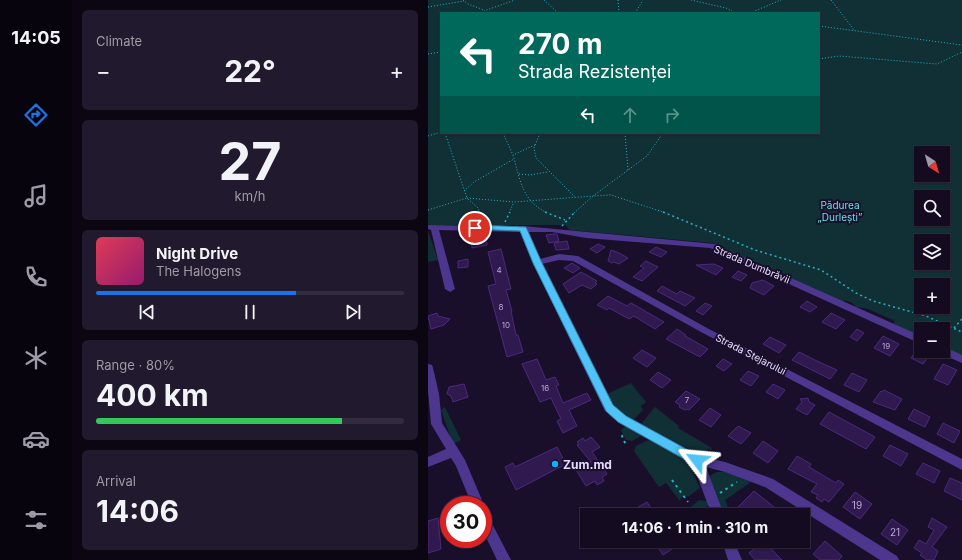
<!DOCTYPE html>
<meta charset="utf-8">
<style>
body{margin:0;font-family:Inter,sans-serif;background:#21192d;color:#f1f3f6;height:100vh;display:flex;flex-direction:column;font-size:15px;white-space:nowrap}
*{box-sizing:border-box;margin:0}
p{font-size:13px;color:#9d9ba5}
.icon{flex:none;width:22px;height:22px;fill:none;stroke:currentColor;stroke-width:2;stroke-linecap:round;stroke-linejoin:round}
.map{position:relative;flex:1;overflow:hidden}
.side{display:flex;flex-direction:column;gap:10px;padding:10px;background:#0b0612;width:356px}
.side>*{flex:none}
.banner{position:absolute;left:12px;top:12px;width:380px;height:122px;border-radius:0px;box-shadow:0 1px 3px #0004,0 0 0 1px #332b3e;background:#00695c;color:#fff;overflow:hidden}
.needle{width:26px;rotate:143deg}
.fabs{position:absolute;left:486px;top:146px;display:grid;gap:8px}
.fabs a{display:grid;place-items:center;width:36px;height:36px;border-radius:0px;background:#140b20;box-shadow:0 1px 3px #0004,0 0 0 1px #332b3e;font-size:20px}
.speed{position:absolute;left:12px;top:496px;display:flex;gap:8px;font-size:20px;font-weight:700;text-align:center}
.speed>*{display:grid;place-content:center;width:52px;height:52px;border-radius:50%;background:#140b20;box-shadow:0 1px 3px #0004,0 0 0 1px #332b3e;line-height:1}
.speed .limit{border:6px solid #d22;background:#fff;color:#111}
.pin{position:absolute;display:grid;place-items:center;width:34px;height:34px;color:#fff;margin:-17px;border:2px solid #fff;border-radius:50%;box-shadow:0 1px 4px #0007}
.me{position:absolute;width:44px;margin:-22px;rotate:299deg;stroke-linejoin:round;filter:drop-shadow(0 0 3px #0008)}
.turn{display:flex;align-items:center;gap:14px;height:84px;padding:0 12px;font-size:18px}
.turn .icon{width:52px;height:52px;stroke-width:2.5}
.turn b{display:block;font-size:28px;line-height:34px}
.lanes{display:flex;align-items:center;height:38px;padding:0 12px;background:#0003;justify-content:center;gap:20px;direction:ltr}
.lanes .off{opacity:.35}
.big{font-size:30px;font-weight:700;line-height:1.1}
.side .card{flex:1;display:flex;flex-direction:column;justify-content:center;gap:6px;min-width:0;padding:0 14px;border-radius:6px;background:#21192d}
.side .dial{align-items:center;gap:0}
.dial b{font-size:52px;line-height:1}
.song{display:flex;align-items:center;gap:12px}
.cover{width:48px;height:48px;border-radius:6px;background:linear-gradient(135deg,hsl(350 70% 55%),hsl(320 70% 35%))}
.played{height:4px;border-radius:2px;background:linear-gradient(90deg,#1a73e8 65%,#332b3e 65%)}
.keys{display:flex;justify-content:space-around;direction:ltr}
.heat{display:flex;justify-content:space-between;align-items:center;font-size:22px;direction:ltr}
.charge{height:6px;border-radius:3px;background:linear-gradient(90deg,#34c759 80%,#332b3e 0)}
.trip{position:absolute;left:152px;top:508px;width:230px;height:40px;border-radius:0px;background:#140b20;box-shadow:0 1px 3px #0004,0 0 0 1px #332b3e;font-weight:700;line-height:40px;text-align:center}
main{display:flex;flex:1;min-height:0}
.tab-bar{display:flex;flex-direction:column;width:72px;justify-content:space-around;align-items:center;background:#08040d;color:#9d9ba5}
.tab-bar .icon{width:28px;height:28px}
.tab-bar .active{color:#1a73e8}
.tab-bar b{font-size:18px;color:#f1f3f6}
.map>svg:first-child{display:block}
</style>
<main>
<nav class="tab-bar">
<b>14:05</b>
<svg class="icon active" aria-label="directions" viewBox="0 0 24 24"><path d="M12 3l9 9-9 9-9-9zM9 14v-3h6M13 9l2 2-2 2"/></svg>
<svg class="icon" aria-label="music" viewBox="0 0 24 24"><path d="M9 18V5l10-2v13"/><circle cx="6" cy="18" r="3"/><circle cx="16" cy="16" r="3"/></svg>
<svg class="icon" aria-label="phone" viewBox="0 0 24 24"><path d="M5 4h4l2 5-3 2q2 4 5 5l2-3 5 2v4C11 20 4 13 5 4z"/></svg>
<svg class="icon" aria-label="climate" viewBox="0 0 24 24"><path d="M12 3v18M4 7l16 10M4 17L20 7"/></svg>
<svg class="icon" aria-label="car" viewBox="0 0 24 24"><path d="M5 17H2v-5l4-1 3-4h7l3 4 3 1v5h-3M9 17h6M6 11h13"/><circle cx="7" cy="17" r="2"/><circle cx="17" cy="17" r="2"/></svg>
<svg class="icon" aria-label="filters" viewBox="0 0 24 24"><path d="M4 7h16M4 17h16"/><circle cx="9" cy="7" r="2"/><circle cx="15" cy="17" r="2"/></svg>
</nav>
<section class="side">
<div class="card"><p>Climate</p>
<div class="heat"><a>−</a><b class="big">22°</b><a>+</a></div>
</div>
<div class="card dial"><b>27</b><p>km/h</p></div>
<div class="card">
<div class="song"><i class="cover"></i><div><b>Night Drive</b><p>The Halogens</p></div></div>
<div class="played"></div>
<div class="keys"><svg class="icon" aria-label="previous" viewBox="0 0 24 24"><path d="M18 5L8 12l10 7zM5 5v14"/></svg><svg class="icon" aria-label="pause" viewBox="0 0 24 24"><path d="M8 5v14M16 5v14"/></svg><svg class="icon" aria-label="next" viewBox="0 0 24 24"><path d="M6 5l10 7-10 7zM19 5v14"/></svg></div>
</div>
<div class="card"><p>Range · 80%</p><b class="big">400 km</b><div class="charge"></div></div>
<div class="card"><p>Arrival</p><b class="big">14:06</b></div>
</section>
<div class="map">
<svg width="534" height="560" viewBox="0 0 534 560">
<rect width="100%" height="100%" fill="#1a0f2b"/>
<!-- green -->
<path fill="#113036" fill-rule="evenodd" d="M0,0H534V356L515,347V329H493V337L465,324L467,321L440,309L428,307C425,302 419,300 414,301L285,243L142,230L137,225H0ZM13,13H391V133H13ZM493,153H515V175H493ZM493,197H515V219H493ZM493,241H515V263H493ZM493,285H515V307H493Z
M0,231L10,260L0,262Z
M203,383L218,402L213,406L215,410L205,420L188,410L179,394Z
M17,407L33,440L25,444L13,410Z
M227,407L251,426L250,428L284,448L283,450L280,449L277,455H272L213,424Z
M198,426L211,433L213,436L204,441L198,440L193,430Z
M225,440L259,459L272,488L261,496L254,497L252,501L238,483L231,487L206,451L208,446L218,441Z
M289,472H299L323,482L297,500L303,515H295L279,477Z
M271,500L280,501L281,505L263,515L257,508H262Z"/>
<!-- building -->
<path fill="#2f194e" stroke="#4b2a7c" d="M126,234H129L131,241L121,243L118,235Z
M58,237L59,245L44,248L43,239Z
M139,241L141,249L128,250L126,243Z
M170,244L177,247L169,253L162,249Z
M228,247L239,252L233,257L221,252Z
M73,249L83,289L78,290L84,311H83L88,335H90L95,352L79,357L60,286L68,284L60,252Z
M183,250L191,253L200,258L191,264L186,262L184,263L180,261Z
M40,259V267L30,268V261Z
M218,261L230,267L214,281L205,277L216,268L212,266Z
M144,263L152,268L145,273L136,268Z
M286,264L295,268L288,275L268,265Z
M310,271L319,275L313,281L304,277Z
M153,272L169,281L167,283L169,284L163,289L154,285L141,293L135,284Z
M335,280L346,286L336,295L322,288L324,283Z
M234,286L249,294L252,291L267,298L257,306L229,291Z
M180,296L199,306L203,303L236,322L227,329L206,316L201,319L181,308L179,310L169,305Z
M379,301L389,307L382,312L372,307Z
M277,303L284,306L275,315L268,311Z
M9,313L10,316L22,319L16,325L3,329L0,316Z
M403,313L417,320L408,329L394,322Z
M249,329L258,335L257,336L280,349L272,357L238,339Z
M429,329L436,333L429,341L422,337Z
M455,336L471,344L462,356L446,348Z
M342,337L358,345L351,353L335,344Z
M214,350L228,358L219,367L205,358Z
M489,350L501,356L495,364L483,358Z
M371,352L391,362L409,370L402,379L364,360Z
M109,359L118,380L127,377L131,385L128,386L135,403L159,393L163,400L141,410L149,426L135,433L129,421L133,419L123,398L112,402L94,364Z
M295,359L304,364L296,371L288,366Z
M515,364L529,370L520,385L506,379Z
M320,371L331,376L323,386L312,380Z
M230,372L243,380L234,388L222,380Z
M424,373L439,380L431,392L416,385Z
M36,384L40,397L25,402L23,396L19,394L21,387Z
M345,384L357,390L350,399L338,392Z
M456,390L474,399L467,410L445,402L453,391L454,392Z
M258,391L272,399L261,410L259,409L257,410L251,407L252,405L247,402Z
M380,398L381,402L387,405L379,415L368,409L374,402L372,399Z
M282,408L293,415L283,427L271,420Z
M486,409L502,417L497,427L480,419Z
M401,412L447,437L438,449L392,424Z
M515,423L532,431L526,443L509,434Z
M310,426L323,433L313,444L300,436Z
M163,437L172,447L164,452L179,474L174,477L176,481L169,485L167,481L158,486L148,470L163,462L149,445L151,444L149,442L155,438L157,441Z
M335,441L350,451L340,463L325,453Z
M462,445L480,454L473,466L455,456Z
M129,447L138,464L88,490L77,467L85,463L87,467Z
M369,456L383,464L381,467L408,483L410,480L416,484L401,502L396,499L394,502L388,498L390,495L383,492L389,484L360,469Z
M495,463L512,471L506,483L488,474Z
M522,478L534,483V500L516,491Z
M326,491L346,507L338,515H313L307,510Z
M427,492L444,504L432,519L415,507Z
M219,502L228,515H209L205,510Z
M10,518L13,549L0,553V521Z
M504,518L519,527L504,547L510,551L506,560H499L492,555L494,553L486,548L491,540L498,544L506,530L500,527Z
M464,519L480,530L469,545L453,534Z
M226,541H256L235,555Z
M337,541L347,553L354,560H327L321,553Z
M397,541L414,556L411,560H392L385,554Z"/>
<g fill="none" stroke-linecap="round" stroke-linejoin="round">
<!-- path-far2 -->
<path stroke="#27afc6" stroke-width="1" stroke-dasharray="1 2" stroke-linecap="butt" d="M35,0L40,4L56,10
M116,0L130,13
M190,0L191,13
M263,0L298,8L308,13
M403,0L426,30
M0,7L36,1
M50,13L87,0
M207,13L215,0
M322,13L353,0
M391,26L534,45
M0,54L13,52
M391,59L411,56L509,64L534,52
M75,133L85,155
M112,133L106,148L108,158L147,197
M197,133L200,170
M0,136L13,132
M107,145L85,155C92,179 94,202 120,213
M91,174L102,175L120,172
M36,191L46,182L86,159
M39,198L86,202L165,196L219,156L235,133
M40,199L50,208L52,213
M0,210L39,198L17,133
M81,213L86,202
M146,213L165,196L183,195L238,213"/>
<!-- path-far1 -->
<path stroke="#27afc6" stroke-width="1.5" stroke-dasharray="2 3" stroke-linecap="butt" d="M51,212L55,222
M117,212L137,220
M235,212L327,250L393,270L428,293L445,301L498,316L534,332
M77,222L82,212
M134,226L147,212
M526,328L534,319"/>
<!-- path -->
<path stroke="#27afc6" stroke-width="2" stroke-dasharray="2.5 4" stroke-linecap="butt" d="M194,435L195,440L200,446
M244,480L260,502
M292,493L309,482"/>
<!-- minor -->
<path fill="#4c368e" fill-rule="evenodd" d="M0,225L92,227L95,226L287,244L493,336V344L282,248L158,238L124,232H101L112,259L131,254L150,256L279,328L534,459V470L273,332L145,261L131,260L114,264L185,405L198,416L272,456L297,462L345,479L469,556L471,560H452L337,487L297,472L278,467L296,515H284L264,463L190,422L177,411L105,263L92,232L11,230L27,289L22,292L17,289L3,230L0,229Z
M515,346L534,355V363L511,353V351H515Z
M0,364L4,365L5,368L11,394L14,423L37,460L56,505L55,507V505H44L28,466L23,458L0,467V457L18,449L3,424L0,391Z
M55,512L59,514L83,560H69L55,531Z
M294,541H306L314,560H300Z"/>
</g>
<!-- route -->
<path fill="#4fc3f7" stroke="#337fa1" d="M47,225L98,227L114,263L185,405L198,416L273,457L275,460L273,464L269,465L265,464L190,422L178,411L105,263L92,231L44,229L43,228Z"/>
<!-- markers -->
<circle fill="#05b3ff" stroke="#1a0f2b" stroke-width="1.5" cx="127" cy="464" r="4"/>
<g text-anchor="middle" dominant-baseline="central" stroke-width="4" stroke-linejoin="round" paint-order="stroke">
<!-- number labels -->
<g font-size="8" fill="#b8a9d3">
<text x="71" y="270">4</text>
<text x="73" y="307">8</text>
<text x="78" y="325">10</text>
<text x="458" y="346">19</text>
<text x="117" y="388">16</text>
<text x="259" y="400">7</text>
</g>
<!-- park labels -->
<g font-size="10" fill="#5be9e3" stroke="#1a0f2b">
<text x="412" y="205">Pădurea<tspan x="412" dy="12">„Durlești”</tspan></text>
</g>
<!-- street labels -->
<g font-size="10" fill="#e5d9ff" stroke="#1a0f2b">
<text transform="translate(324 264) rotate(23)">Strada Dumbrăvii</text>
<text transform="translate(323 354) rotate(27)">Strada Stejarului</text>
</g>
<!-- near-number labels -->
<g font-size="10" fill="#b8a9d3">
<text x="429" y="505">19</text>
<text x="467" y="532">21</text>
</g>
<!-- near-poi labels -->
<g font-size="12" font-weight="bold" fill="#e5d9ff" stroke="#1a0f2b" text-anchor="start">
<text x="135" y="464">Zum.md</text>
</g>
</g>
</svg>
<div class="fabs">
<a><svg class="needle" viewBox="-14 -14 28 28"><path d="M0-13l5 13h-10z" fill="#e53935"/><path d="M0 13l5-13h-10z" fill="#9d9ba5"/></svg></a>
<a><svg class="icon" aria-label="search" viewBox="0 0 24 24"><circle cx="10" cy="10" r="6"/><path d="M15 15l6 6"/></svg></a>
<a><svg class="icon" aria-label="layers" viewBox="0 0 24 24"><path d="M12 4l9 5-9 5-9-5zM3 14l9 5 9-5"/></svg></a>
<a>+</a>
<a>−</a>
</div>
<div class="speed"><div class="limit">30</div></div>
<div class="pin" style="left:47px;top:228px;background:#d93025"><svg class="icon" aria-label="arrive" viewBox="0 0 24 24"><path d="M6 21V4h12l-3 4 3 4H6"/></svg></div>
<svg class="me" style="left:269px;top:460px" viewBox="-20 -20 40 40"><path d="M0-17L14 15 0 8-14 15z" fill="#4fc3f7" stroke="#fff" stroke-width="4"/></svg>
<div class="trip">14:06 · 1 min · 310 m</div>
<div class="banner">
<div class="turn"><svg class="icon" aria-label="left" viewBox="0 0 24 24"><path d="M17 20v-9H6M10 6l-5 5 5 5"/></svg><div><b>270 m</b>Strada Rezistenței</div></div>
<div class="lanes"><svg class="icon" aria-label="left" viewBox="0 0 24 24"><path d="M17 20v-9H6M10 6l-5 5 5 5"/></svg><svg class="icon off" aria-label="ahead" viewBox="0 0 24 24"><path d="M12 20V5M6 11l6-6 6 6"/></svg><svg class="icon off" aria-label="right" viewBox="0 0 24 24"><path d="M7 20v-9h11M14 6l5 5-5 5"/></svg></div>
</div>
</div>
</main>
